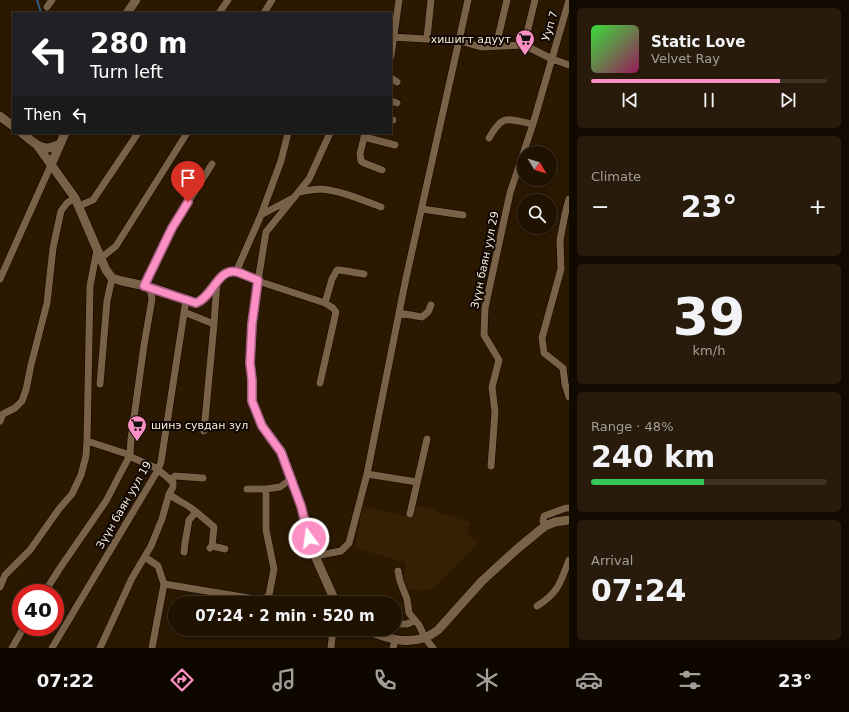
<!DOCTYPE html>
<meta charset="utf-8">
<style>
body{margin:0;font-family:"DejaVu Sans",sans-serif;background:#281b0b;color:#f1f3f6;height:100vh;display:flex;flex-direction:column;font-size:15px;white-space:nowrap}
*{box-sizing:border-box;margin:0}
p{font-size:13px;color:#a29e99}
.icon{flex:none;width:22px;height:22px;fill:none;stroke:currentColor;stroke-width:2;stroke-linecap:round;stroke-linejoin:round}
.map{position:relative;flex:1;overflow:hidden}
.side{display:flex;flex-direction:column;gap:8px;padding:8px;background:#120a01;width:280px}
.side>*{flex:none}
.top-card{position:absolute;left:12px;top:12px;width:380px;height:122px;border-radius:0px;box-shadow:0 2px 10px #0003,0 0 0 1px #3d3223;background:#202124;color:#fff;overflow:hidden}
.needle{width:26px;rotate:128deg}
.fabs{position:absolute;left:517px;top:146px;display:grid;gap:8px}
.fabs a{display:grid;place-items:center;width:40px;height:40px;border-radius:50%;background:#201201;box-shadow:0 2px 10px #0003,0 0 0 1px #3d3223;font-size:20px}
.speed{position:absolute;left:12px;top:584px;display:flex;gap:8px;font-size:20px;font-weight:700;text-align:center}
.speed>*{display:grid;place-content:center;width:52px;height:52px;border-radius:50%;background:#201201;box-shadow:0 2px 10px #0003,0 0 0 1px #3d3223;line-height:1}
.speed .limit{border:6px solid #d22;background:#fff;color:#111}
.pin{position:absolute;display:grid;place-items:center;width:34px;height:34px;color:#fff;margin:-41px -17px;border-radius:50% 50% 50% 0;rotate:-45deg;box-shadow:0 0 4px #0007}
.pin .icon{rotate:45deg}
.me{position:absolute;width:44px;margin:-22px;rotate:346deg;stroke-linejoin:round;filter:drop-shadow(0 0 3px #0008)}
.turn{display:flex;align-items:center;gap:14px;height:84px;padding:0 12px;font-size:18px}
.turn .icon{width:52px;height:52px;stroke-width:2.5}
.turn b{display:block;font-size:28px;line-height:34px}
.then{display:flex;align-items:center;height:38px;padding:0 12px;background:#0003;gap:8px;font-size:15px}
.big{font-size:30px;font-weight:700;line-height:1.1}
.side .widget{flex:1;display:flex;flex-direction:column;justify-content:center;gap:6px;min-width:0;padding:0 14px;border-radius:6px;background:#281b0b}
.side .dial{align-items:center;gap:0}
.dial b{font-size:52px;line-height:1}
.song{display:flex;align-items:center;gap:12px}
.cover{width:48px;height:48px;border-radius:6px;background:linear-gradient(135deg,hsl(120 70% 55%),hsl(330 70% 35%))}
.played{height:4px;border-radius:2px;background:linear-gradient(90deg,#fc8fc3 80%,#3d3223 80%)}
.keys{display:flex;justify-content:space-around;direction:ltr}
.heat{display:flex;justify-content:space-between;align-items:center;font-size:22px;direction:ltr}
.charge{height:6px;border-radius:3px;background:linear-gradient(90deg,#34c759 48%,#3d3223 0)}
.trip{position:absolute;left:168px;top:596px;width:234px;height:40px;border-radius:20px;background:#201201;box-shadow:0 2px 10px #0003,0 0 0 1px #3d3223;font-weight:700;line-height:40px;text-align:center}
.tabs{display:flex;height:64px;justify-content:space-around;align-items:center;background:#0d0700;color:#a29e99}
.tabs .icon{width:28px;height:28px}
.tabs .active{color:#fc8fc3}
.tabs b{font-size:18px;color:#f1f3f6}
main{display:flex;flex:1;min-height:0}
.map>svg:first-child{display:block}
</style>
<main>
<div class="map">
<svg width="569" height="648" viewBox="0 0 569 648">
<rect width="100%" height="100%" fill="#2b1801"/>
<!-- built -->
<path fill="#371f04" d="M363,506L412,518L416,507L419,506L436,509V512L470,522L467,535L479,542L442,580L429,590H415L407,588L403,582L406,565L404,562L355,548L356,539Z"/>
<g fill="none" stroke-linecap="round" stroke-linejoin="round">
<!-- stream -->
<path stroke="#306183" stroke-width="2" d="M37,0L41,13"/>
<!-- minor casing -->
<g stroke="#130300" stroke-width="8">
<path id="minor" d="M47,7L52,0
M219,13L228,0
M264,13L272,0
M391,37L460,41L481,47L524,45L552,59L569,65
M427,38L431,0
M524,45L535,0
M496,46L507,0
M391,56L399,0
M391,78L397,82
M391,101L397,103
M391,120H393
M365,133L360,154L361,161L364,163L382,170
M364,137L395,145
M489,138C504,112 507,120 533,124
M299,192C306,191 314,189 321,189C342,191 362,200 381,207
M569,199L565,214L560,240L561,269L542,338L544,353L563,368L565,384L569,397
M79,206L93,200L138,133
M422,209L463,215
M261,215L291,199
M101,258L116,246L187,133
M236,272L261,215L281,161L288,133
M0,279L51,165
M144,286L172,228L212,164
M325,303L332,279L337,270H340L364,274
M184,312L214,324L204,431
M399,313L422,317L428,312L431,305
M214,324L217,282
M320,383L336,312L333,308L325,303L258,281L266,232L309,179L330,133
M100,384L107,301L112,278
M0,421L3,414L15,408L22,401L26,390L31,365L47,303L53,248L61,211L67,203L75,198
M87,441L130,455
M491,466L495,412L492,387L499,360L484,335L485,308L510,193L533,124L569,0
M367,474L417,482
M170,480L175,476L203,478
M247,489H266L280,487L291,479
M169,494C177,501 188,504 196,512L189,520L185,543L184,552
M195,511L214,527L212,546L210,548
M410,514L427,439
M545,526L543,521L544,516L566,508H569
M212,546L225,549
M315,556L341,551L349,543L367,474L406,278L468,0
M145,557L158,566L164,584L255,599L266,598L269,595L274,569L266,530V489
M398,571L400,581L407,599L409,613L419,625L425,638L433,648
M0,587L5,575L30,550L59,509L72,494L81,475L86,456L87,441L90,286L97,250
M44,593L60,568L106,501L130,455L131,439L144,345L152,299L150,287
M537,606C559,592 560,583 569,560
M395,624H407L414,621
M12,648L24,627
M52,648L158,470L161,462L186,300
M100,648L132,578L151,546L162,519L169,494L173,487V482L156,468L129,456
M152,648L164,584
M331,648L333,629
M393,648L395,641"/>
</g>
<!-- tertiary casing -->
<g stroke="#130300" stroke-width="10">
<path id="tertiary" d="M127,13L136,0
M0,116L13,126
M22,133C34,143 43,154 60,144
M37,145L75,198L106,270L112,278L122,281L150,287L196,303C213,297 217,268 237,272C244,274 251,278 258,281L252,325L250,363L252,380V401L262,426L281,451L301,506L315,556L336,603
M51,165L65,133
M365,629C389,640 415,648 438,630L482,581L517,549L545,526L555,522L569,520"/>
</g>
<!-- minor -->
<use href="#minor" stroke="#796248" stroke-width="7"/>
<!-- tertiary -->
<use href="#tertiary" stroke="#796248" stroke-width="9"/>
</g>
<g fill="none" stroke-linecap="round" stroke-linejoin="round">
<!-- route casing -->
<g stroke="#a45d7f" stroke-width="10">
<path id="route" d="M188,202L172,228L144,286L196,303C213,297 218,267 237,272C244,274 251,278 258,280L252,324L250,363L252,380V401L262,426L281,452L301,506L309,538"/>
</g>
<!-- route -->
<use href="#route" stroke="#fc8fc3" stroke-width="7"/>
</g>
<!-- icons -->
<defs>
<g id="supermarket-pin" transform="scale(1)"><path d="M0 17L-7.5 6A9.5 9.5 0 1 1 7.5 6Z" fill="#fc8fc3" stroke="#0d0601"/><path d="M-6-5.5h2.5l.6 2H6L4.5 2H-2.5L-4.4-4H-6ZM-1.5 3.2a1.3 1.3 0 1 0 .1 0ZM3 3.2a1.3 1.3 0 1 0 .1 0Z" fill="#111"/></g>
</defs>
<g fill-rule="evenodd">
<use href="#supermarket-pin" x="525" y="39"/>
<use href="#supermarket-pin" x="137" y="425"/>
</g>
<g text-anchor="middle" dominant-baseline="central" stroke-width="4" stroke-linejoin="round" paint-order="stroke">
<!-- street labels -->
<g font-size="11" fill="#f9ebdd" stroke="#0d0601">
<text transform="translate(550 26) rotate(-73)">Ууп 7</text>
<text transform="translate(485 260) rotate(-78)">Зүүн баян уул 29</text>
<text transform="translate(124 505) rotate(-60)">Зүүн баян уул 19</text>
</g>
<!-- poi labels -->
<g font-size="11" fill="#f9ebdd" stroke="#0d0601" text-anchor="end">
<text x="511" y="39">хишигт адуут</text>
<text x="151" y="425" text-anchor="start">шинэ сувдан зул</text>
</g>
</g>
</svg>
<div class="fabs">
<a><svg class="needle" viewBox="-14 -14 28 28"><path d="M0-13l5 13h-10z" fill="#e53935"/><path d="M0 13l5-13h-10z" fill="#a29e99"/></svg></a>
<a><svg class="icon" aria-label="search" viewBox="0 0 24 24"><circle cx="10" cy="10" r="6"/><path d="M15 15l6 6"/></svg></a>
</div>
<div class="speed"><div class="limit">40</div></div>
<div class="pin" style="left:188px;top:202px;background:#d93025"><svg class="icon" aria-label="arrive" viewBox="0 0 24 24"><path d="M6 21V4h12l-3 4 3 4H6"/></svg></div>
<svg class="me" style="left:309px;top:538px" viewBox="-20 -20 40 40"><circle r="17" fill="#fc8fc3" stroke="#fff" stroke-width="3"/><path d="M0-11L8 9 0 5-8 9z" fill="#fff"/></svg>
<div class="trip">07:24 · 2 min · 520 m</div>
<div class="top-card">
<div class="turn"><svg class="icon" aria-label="left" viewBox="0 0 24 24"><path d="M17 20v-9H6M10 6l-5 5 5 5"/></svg><div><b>280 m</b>Turn left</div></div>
<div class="then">Then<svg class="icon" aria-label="left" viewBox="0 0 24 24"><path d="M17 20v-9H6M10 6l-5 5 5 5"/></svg></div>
</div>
</div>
<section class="side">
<div class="widget">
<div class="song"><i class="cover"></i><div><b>Static Love</b><p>Velvet Ray</p></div></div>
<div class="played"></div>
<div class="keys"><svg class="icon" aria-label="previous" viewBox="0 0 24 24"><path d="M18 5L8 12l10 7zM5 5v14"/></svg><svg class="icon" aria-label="pause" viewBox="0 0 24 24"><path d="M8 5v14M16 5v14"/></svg><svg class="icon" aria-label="next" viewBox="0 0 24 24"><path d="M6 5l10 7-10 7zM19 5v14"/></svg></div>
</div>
<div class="widget"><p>Climate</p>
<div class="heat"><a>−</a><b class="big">23°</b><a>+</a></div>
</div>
<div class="widget dial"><b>39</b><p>km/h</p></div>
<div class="widget"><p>Range · 48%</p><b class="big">240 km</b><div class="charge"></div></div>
<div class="widget"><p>Arrival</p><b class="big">07:24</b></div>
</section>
</main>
<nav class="tabs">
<b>07:22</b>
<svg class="icon active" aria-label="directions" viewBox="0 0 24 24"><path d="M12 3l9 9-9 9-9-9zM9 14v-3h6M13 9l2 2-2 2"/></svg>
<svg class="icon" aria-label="music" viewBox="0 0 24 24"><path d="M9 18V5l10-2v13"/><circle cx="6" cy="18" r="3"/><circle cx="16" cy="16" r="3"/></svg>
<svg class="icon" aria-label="phone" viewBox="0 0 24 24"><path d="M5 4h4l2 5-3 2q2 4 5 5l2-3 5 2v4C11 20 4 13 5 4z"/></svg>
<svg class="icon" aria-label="climate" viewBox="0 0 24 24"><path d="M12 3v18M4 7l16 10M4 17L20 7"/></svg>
<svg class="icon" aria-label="car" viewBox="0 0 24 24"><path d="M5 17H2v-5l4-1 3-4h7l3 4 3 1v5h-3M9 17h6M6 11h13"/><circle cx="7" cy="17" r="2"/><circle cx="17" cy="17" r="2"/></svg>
<svg class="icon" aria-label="filters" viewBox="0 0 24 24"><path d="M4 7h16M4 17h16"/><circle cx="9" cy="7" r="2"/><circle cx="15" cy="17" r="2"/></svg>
<b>23°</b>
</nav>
